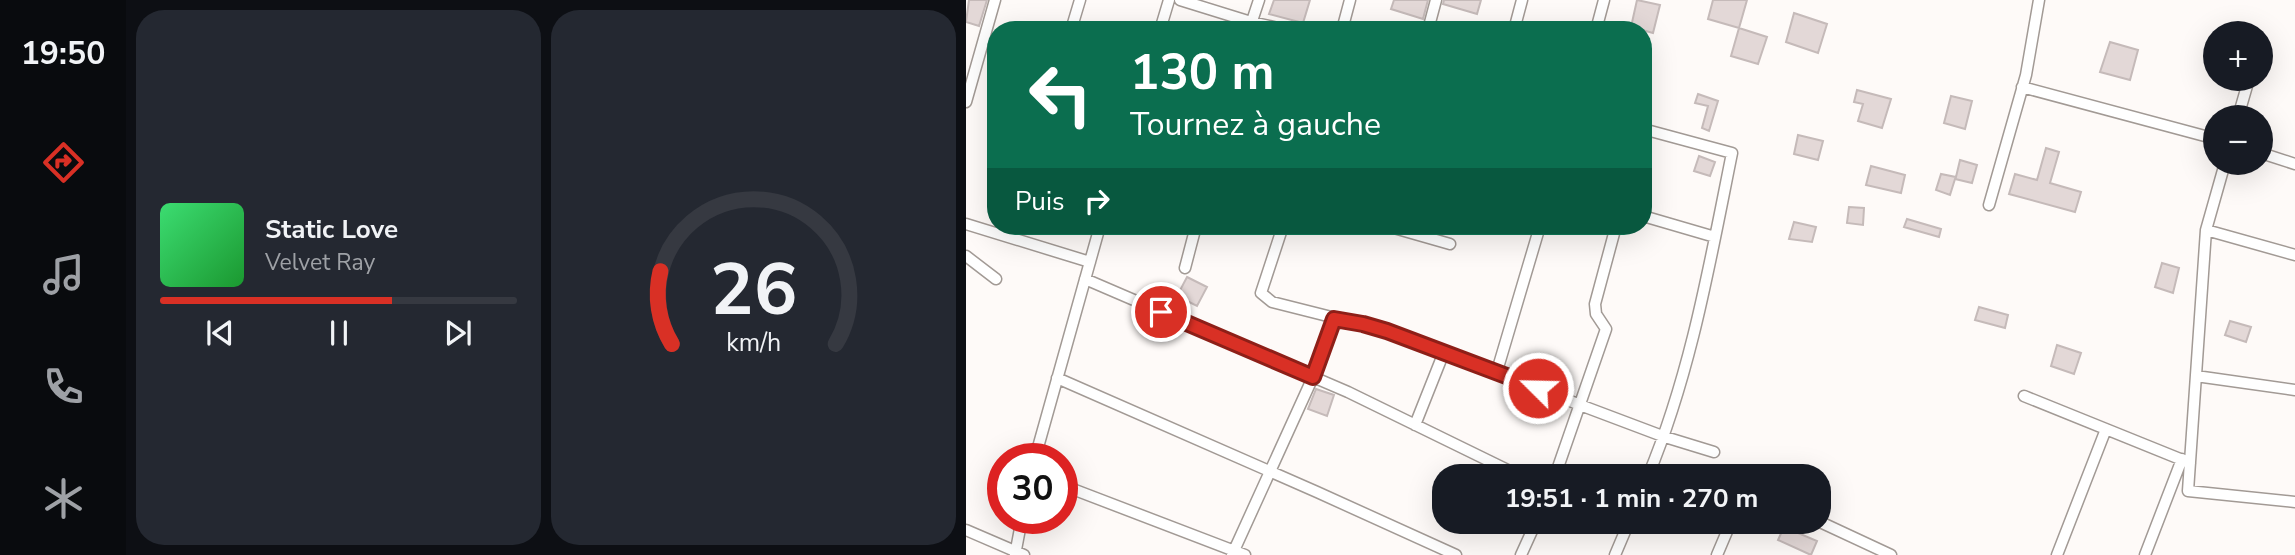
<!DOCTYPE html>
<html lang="fr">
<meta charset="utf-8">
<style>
body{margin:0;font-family:"Nunito Sans",sans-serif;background:#242831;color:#f1f3f6;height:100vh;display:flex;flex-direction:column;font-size:26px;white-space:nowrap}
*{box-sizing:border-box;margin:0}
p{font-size:23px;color:#9ea1a6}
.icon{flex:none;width:38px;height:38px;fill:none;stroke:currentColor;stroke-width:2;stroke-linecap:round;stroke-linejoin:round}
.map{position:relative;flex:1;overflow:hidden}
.drawer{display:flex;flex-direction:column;gap:10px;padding:10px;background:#0d0f14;width:840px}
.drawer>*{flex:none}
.top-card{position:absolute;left:21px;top:21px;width:665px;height:214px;border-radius:28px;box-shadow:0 7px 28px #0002;background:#0b6e4f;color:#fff;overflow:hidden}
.fabs{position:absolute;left:1237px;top:21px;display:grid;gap:14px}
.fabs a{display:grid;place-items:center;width:70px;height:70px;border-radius:50%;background:#171b24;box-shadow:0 7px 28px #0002;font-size:35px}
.speed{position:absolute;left:21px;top:443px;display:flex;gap:14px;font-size:35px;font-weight:700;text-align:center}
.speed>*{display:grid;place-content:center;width:91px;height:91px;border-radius:50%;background:#171b24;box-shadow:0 7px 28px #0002;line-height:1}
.speed .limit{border:10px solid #d22;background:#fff;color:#111}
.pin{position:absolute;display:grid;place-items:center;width:60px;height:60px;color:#fff;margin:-30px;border:4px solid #fff;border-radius:50%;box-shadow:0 2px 7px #0007}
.me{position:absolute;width:77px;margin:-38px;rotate:293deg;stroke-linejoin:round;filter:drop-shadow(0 0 5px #0008)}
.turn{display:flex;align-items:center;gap:24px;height:147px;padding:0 28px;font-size:32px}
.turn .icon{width:91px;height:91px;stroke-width:2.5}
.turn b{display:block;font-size:49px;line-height:60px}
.then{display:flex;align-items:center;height:66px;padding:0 28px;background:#0003;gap:14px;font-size:26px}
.drawer .widget{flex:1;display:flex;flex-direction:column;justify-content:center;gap:10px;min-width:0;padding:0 24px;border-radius:28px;background:#242831}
.drawer .dial{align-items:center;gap:0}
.dial svg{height:182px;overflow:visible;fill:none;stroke:#363941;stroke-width:7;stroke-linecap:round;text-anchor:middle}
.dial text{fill:#f1f3f6;stroke:none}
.song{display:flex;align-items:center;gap:21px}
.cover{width:84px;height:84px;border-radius:10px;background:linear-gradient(135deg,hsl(140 70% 55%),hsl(130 70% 35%))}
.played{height:7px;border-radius:4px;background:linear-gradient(90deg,#d93025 65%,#363941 65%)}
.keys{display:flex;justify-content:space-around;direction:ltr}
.drawer .tiles{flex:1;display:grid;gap:10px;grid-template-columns:repeat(2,1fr)}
.trip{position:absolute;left:466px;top:464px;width:399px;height:70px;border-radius:28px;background:#171b24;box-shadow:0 7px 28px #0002;font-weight:700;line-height:70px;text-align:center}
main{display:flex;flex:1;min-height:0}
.tabs{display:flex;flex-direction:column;width:126px;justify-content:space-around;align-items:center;background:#090b0e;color:#9ea1a6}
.tabs .icon{width:49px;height:49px}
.tabs .on{color:#d93025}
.tabs b{font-size:32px;color:#f1f3f6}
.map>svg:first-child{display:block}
</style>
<main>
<nav class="tabs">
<b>19:50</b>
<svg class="icon on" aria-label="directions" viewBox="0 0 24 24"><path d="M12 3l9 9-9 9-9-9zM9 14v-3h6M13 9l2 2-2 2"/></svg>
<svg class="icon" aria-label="music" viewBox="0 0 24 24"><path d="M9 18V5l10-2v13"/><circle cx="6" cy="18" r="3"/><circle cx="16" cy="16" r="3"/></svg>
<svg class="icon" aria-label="phone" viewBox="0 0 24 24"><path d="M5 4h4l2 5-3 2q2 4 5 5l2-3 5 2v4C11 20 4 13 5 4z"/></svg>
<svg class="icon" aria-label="climate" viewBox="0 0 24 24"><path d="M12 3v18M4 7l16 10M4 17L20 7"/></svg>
</nav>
<section class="drawer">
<div class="tiles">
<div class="widget">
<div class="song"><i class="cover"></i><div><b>Static Love</b><p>Velvet Ray</p></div></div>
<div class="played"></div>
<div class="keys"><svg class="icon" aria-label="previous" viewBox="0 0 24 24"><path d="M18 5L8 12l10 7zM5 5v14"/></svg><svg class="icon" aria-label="pause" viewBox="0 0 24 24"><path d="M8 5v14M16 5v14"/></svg><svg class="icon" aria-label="next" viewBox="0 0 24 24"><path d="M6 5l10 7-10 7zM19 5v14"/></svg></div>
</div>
<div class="widget dial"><svg viewBox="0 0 100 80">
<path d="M14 69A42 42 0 1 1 86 69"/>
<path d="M14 69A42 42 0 0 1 9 37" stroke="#d93025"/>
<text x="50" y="56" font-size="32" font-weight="700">26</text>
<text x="50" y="72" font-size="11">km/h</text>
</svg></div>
</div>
</section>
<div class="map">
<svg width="1329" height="555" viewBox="0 0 1329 555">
<rect width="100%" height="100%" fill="#fefaf8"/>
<!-- building -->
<path fill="#e3d8d7" stroke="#c5bab9" stroke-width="2" d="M3,0H21L13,26L0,22Z
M308,0H344L337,23L303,14Z
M428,0H462L457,19L425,9Z
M478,0H515L511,14L477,4Z
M671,0L694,5L687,33L665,27Z
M747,0H781L773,28L742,19Z
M828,13L861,24L852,53L820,42Z
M773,28L801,37L792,64L765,56Z
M1144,42L1172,50L1164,80L1134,72Z
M891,90L925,99L916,128L892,121L897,104L888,102Z
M732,94L752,101L743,131L736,128L742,106L729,103Z
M985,96L1006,101L999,129L978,123Z
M832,135L857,141L852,160L828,154Z
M1080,148L1093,152L1084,183L1115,192L1109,212L1043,194L1049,174L1071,180Z
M733,156L749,162L744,176L728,171Z
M994,160L1011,165L1006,183L989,179L984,195L970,190L975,174L990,177Z
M905,166L939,175L935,193L900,185Z
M883,207L898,208L897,225L881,223Z
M941,219L975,229L973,237L938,227Z
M828,222L850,227L846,242L823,239Z
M1196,263L1213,268L1207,293L1189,287Z
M221,277L241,287L231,306L211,296Z
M1013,307L1042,315L1039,328L1009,320Z
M1264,321L1285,327L1280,342L1259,335Z
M1091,345L1115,353L1108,374L1085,366Z
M350,389L368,395L361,416L342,409Z
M818,527L851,541L845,555L812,540Z"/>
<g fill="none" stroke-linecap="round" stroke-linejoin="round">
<!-- street casing -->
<g stroke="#a29a95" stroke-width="13">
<path id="street" d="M214,0L285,22L321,30
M105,30L114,0
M194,30L203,0
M283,30L293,0
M376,30L384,0
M462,30L470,0
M548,30L556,0
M630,30L638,0
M1056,87L1250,139
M0,102L29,0
M1272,117L1283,79
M677,129L766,153C744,262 725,373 682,476
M1295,153L1329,164
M1259,163L1240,230L1222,491L1329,502
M1023,205L1060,75L1073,0
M677,216L749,237
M0,224L124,262
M317,226L295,293L306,302L421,331L531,371L614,405L699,437L748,452
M421,226L484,244
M1240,230L1329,255
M0,256L30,279
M219,268L230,226
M119,279L382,392L554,476
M531,371L574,226
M1230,376L1329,390
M91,378L351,492L490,555
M1058,396L1224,463
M449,425L478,352
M69,458L134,226
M589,476L640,329L630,314L629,304L650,226
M96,485L279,555
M852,521L925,555
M0,530L58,555
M49,555L56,518
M266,555L347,377L368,319
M555,555L570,522
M649,555L663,522
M751,555L765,522
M1091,555L1140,429
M1179,555L1216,459"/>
</g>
<!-- street -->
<use href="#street" stroke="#fff" stroke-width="10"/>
</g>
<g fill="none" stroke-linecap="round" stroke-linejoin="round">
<!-- route casing -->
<g stroke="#8d1f18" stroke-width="18">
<path id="route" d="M195,312L347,377L368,319L397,324L421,331L572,388"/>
</g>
<!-- route -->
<use href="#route" stroke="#d93025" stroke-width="12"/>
</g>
</svg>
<div class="fabs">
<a>+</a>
<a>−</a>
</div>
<div class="speed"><div class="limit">30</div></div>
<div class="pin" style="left:195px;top:312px;background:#d93025"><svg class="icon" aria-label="arrive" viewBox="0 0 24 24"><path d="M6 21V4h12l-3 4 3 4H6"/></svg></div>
<svg class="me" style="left:572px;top:388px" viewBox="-20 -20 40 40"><circle r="17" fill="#d93025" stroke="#fff" stroke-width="3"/><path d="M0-11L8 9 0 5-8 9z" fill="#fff"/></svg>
<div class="trip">19:51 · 1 min · 270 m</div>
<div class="top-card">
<div class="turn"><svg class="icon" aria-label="left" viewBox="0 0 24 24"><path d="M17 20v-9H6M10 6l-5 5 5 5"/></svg><div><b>130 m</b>Tournez à gauche</div></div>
<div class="then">Puis<svg class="icon" aria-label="right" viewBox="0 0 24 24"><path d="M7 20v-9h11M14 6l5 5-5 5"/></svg></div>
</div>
</div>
</main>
